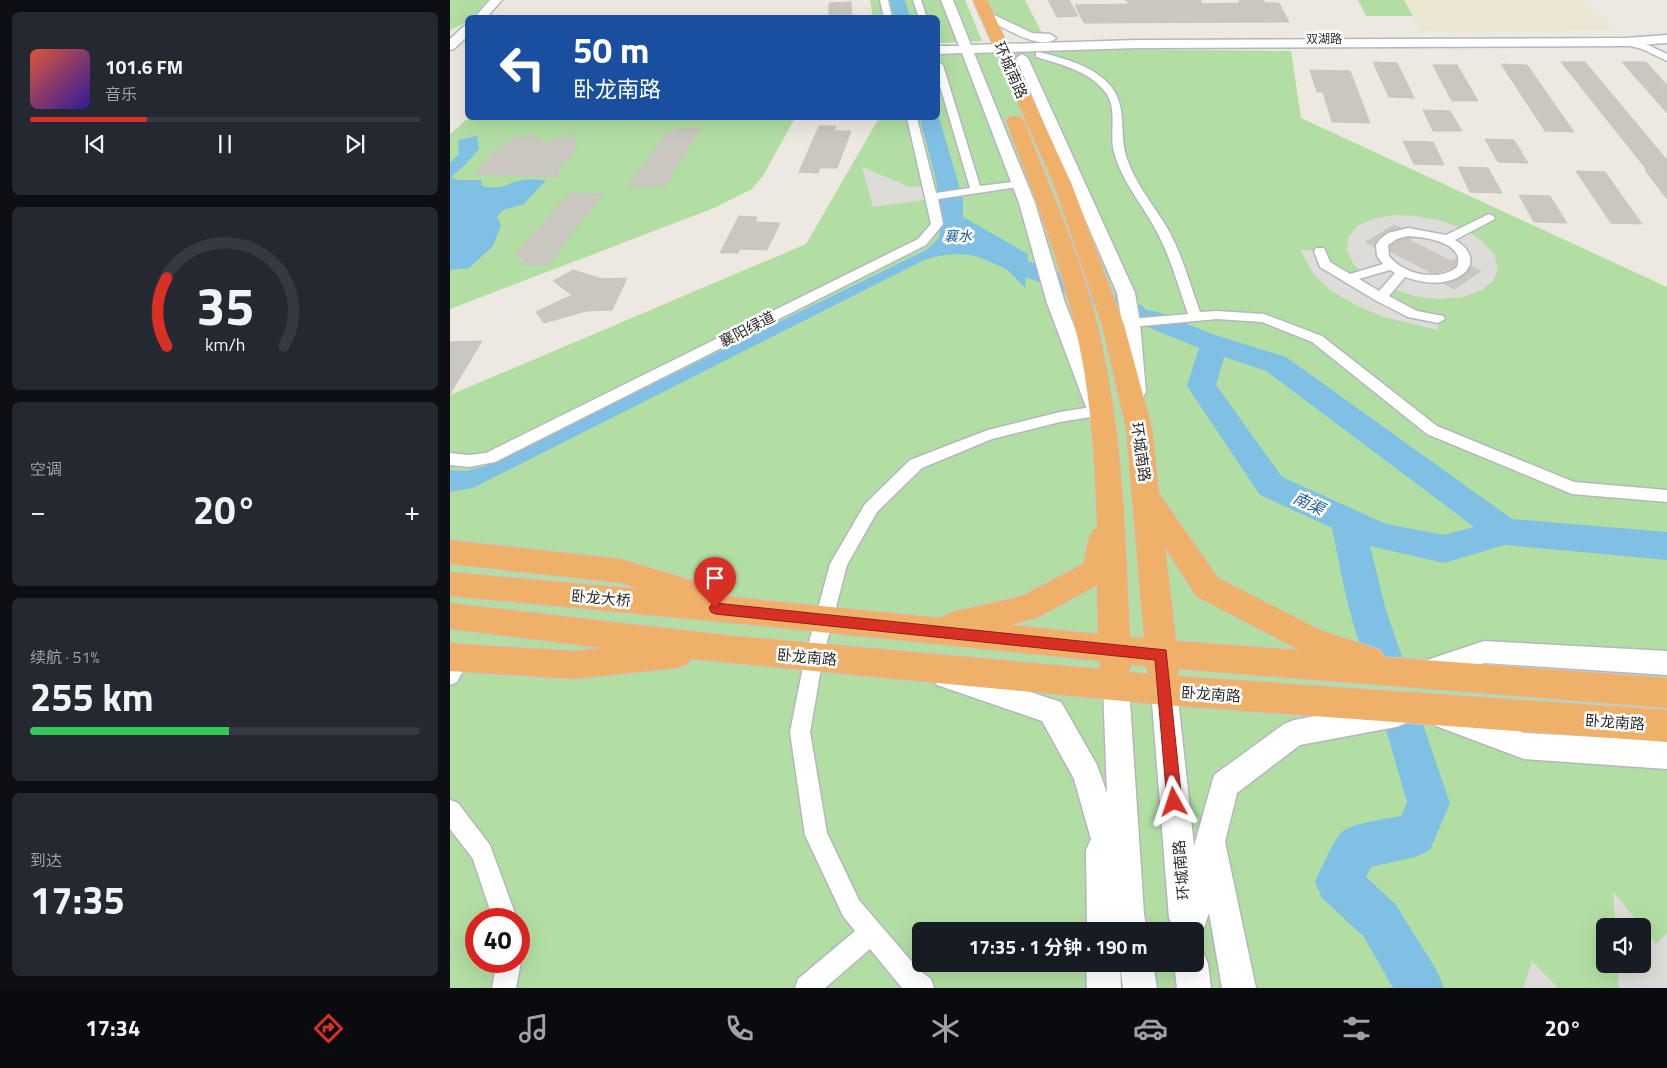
<!DOCTYPE html>
<html lang="zh">
<meta charset="utf-8">
<style>
body{margin:0;font-family:"Titillium Web","Noto Sans SC",sans-serif;background:#242831;color:#f1f3f6;height:100vh;display:flex;flex-direction:column;font-size:19px;white-space:nowrap}
*{box-sizing:border-box;margin:0}
p{font-size:16px;color:#9ea1a6}
.icon{flex:none;width:28px;height:28px;fill:none;stroke:currentColor;stroke-width:2;stroke-linecap:round;stroke-linejoin:round}
.map{position:relative;flex:1;overflow:hidden}
.side{display:flex;flex-direction:column;gap:12px;padding:12px;background:#0d0f14;width:450px}
.side>*{flex:none}
.hud{position:absolute;left:15px;top:15px;width:475px;height:105px;border-radius:8px;box-shadow:0 5px 20px #0002;background:#1a4fa0;color:#fff;overflow:hidden}
.fabs{position:absolute;left:1146px;top:918px;display:grid;gap:10px}
.fabs a{display:grid;place-items:center;width:55px;height:55px;border-radius:8px;background:#171b24;box-shadow:0 5px 20px #0002;font-size:25px}
.speed{position:absolute;left:15px;top:908px;display:flex;gap:10px;font-size:25px;font-weight:700;text-align:center}
.speed>*{display:grid;place-content:center;width:65px;height:65px;border-radius:50%;background:#171b24;box-shadow:0 5px 20px #0002;line-height:1}
.speed .limit{border:8px solid #d22;background:#fff;color:#111}
.pin{position:absolute;display:grid;place-items:center;width:42px;height:42px;color:#fff;margin:-51px -21px;border-radius:50% 50% 50% 0;rotate:-45deg;box-shadow:0 0 5px #0007}
.pin .icon{rotate:45deg}
.me{position:absolute;width:55px;margin:-28px;rotate:355deg;stroke-linejoin:round;filter:drop-shadow(0 0 4px #0008)}
.turn{display:flex;align-items:center;gap:18px;height:105px;padding:0 25px;font-size:22px}
.turn .icon{width:65px;height:65px;stroke-width:2.5}
.turn b{display:block;font-size:35px;line-height:42px}
.big{font-size:38px;font-weight:700;line-height:1.1}
.side .card{flex:1;display:flex;flex-direction:column;justify-content:center;gap:8px;min-width:0;padding:0 18px;border-radius:8px;background:#242831}
.side .dial{align-items:center;gap:0}
.dial svg{height:130px;overflow:visible;fill:none;stroke:#363941;stroke-width:7;stroke-linecap:round;text-anchor:middle}
.dial text{fill:#f1f3f6;stroke:none}
.song{display:flex;align-items:center;gap:15px}
.cover{width:60px;height:60px;border-radius:8px;background:linear-gradient(135deg,hsl(10 70% 55%),hsl(250 70% 35%))}
.played{height:5px;border-radius:2px;background:linear-gradient(90deg,#d93025 30%,#363941 30%)}
.keys{display:flex;justify-content:space-around;direction:ltr}
.heat{display:flex;justify-content:space-between;align-items:center;font-size:28px;direction:ltr}
.charge{height:8px;border-radius:4px;background:linear-gradient(90deg,#34c759 51%,#363941 0)}
.trip{position:absolute;left:462px;top:922px;width:292px;height:50px;border-radius:8px;background:#171b24;box-shadow:0 5px 20px #0002;font-weight:700;line-height:50px;text-align:center}
.tabs{display:flex;height:80px;justify-content:space-around;align-items:center;background:#090b0e;color:#9ea1a6}
.tabs .icon{width:35px;height:35px}
.tabs .on{color:#d93025}
.tabs b{font-size:22px;color:#f1f3f6}
main{display:flex;flex:1;min-height:0}
.map>svg:first-child{display:block}
</style>
<main>
<section class="side">
<div class="card">
<div class="song"><i class="cover"></i><div><b>101.6 FM</b><p>音乐</p></div></div>
<div class="played"></div>
<div class="keys"><svg class="icon" aria-label="previous" viewBox="0 0 24 24"><path d="M18 5L8 12l10 7zM5 5v14"/></svg><svg class="icon" aria-label="pause" viewBox="0 0 24 24"><path d="M8 5v14M16 5v14"/></svg><svg class="icon" aria-label="next" viewBox="0 0 24 24"><path d="M6 5l10 7-10 7zM19 5v14"/></svg></div>
</div>
<div class="card dial"><svg viewBox="0 0 100 80">
<path d="M14 69A42 42 0 1 1 86 69"/>
<path d="M14 69A42 42 0 0 1 14 27" stroke="#d93025"/>
<text x="50" y="56" font-size="32" font-weight="700">35</text>
<text x="50" y="72" font-size="11">km/h</text>
</svg></div>
<div class="card"><p>空调</p>
<div class="heat"><a>−</a><b class="big">20°</b><a>+</a></div>
</div>
<div class="card"><p>续航 · 51%</p><b class="big">255 km</b><div class="charge"></div></div>
<div class="card"><p>到达</p><b class="big">17:35</b></div>
</section>
<div class="map">
<svg width="1217" height="988" viewBox="0 0 1217 988">
<rect width="100%" height="100%" fill="#ede9e1"/>
<!-- education -->
<path fill="#ece7d3" d="M954,0H1133L1164,29L971,31Z"/>
<!-- green -->
<path fill="#b2dea3" fill-rule="evenodd" d="M0,0H38L22,17L18,18L17,22L0,30Z
M420,0H515L532,41L488,43V18L423,17Z
M530,0H575L594,37L579,36L536,14Z
M908,0H954L963,16H916Z
M488,47L841,51L851,118L1217,287V988H0V395L356,244L429,118H488ZM26,919H69V961H26ZM1155,926H1192V964H1155ZM471,931H746V964H471Z
M124,118H345L314,174L302,189L264,208L0,309V134L17,119Z"/>
<!-- plaza -->
<path fill="#dedcd8" d="M412,167L460,187L479,186L482,199L423,207Z
M944,215L967,216L992,221L1014,229L1032,241L1044,254L1048,268L1044,280L1032,290L1013,297L989,299L964,296L940,288L930,296L963,314L988,319V330L934,317L907,306L880,290L864,275L850,250L870,251L874,264L898,278L913,273L904,265L897,250L898,237L907,226L923,219Z
M1163,891L1191,926H1165Z
M1193,928L1206,944L1217,933V988H1169L1167,964H1192Z
M1082,961L1108,988H1073Z"/>
<!-- water -->
<path fill="#7fc0e4" d="M440,0H455L460,17H444Z
M488,114L513,199V217L578,254L575,288C568,281 561,272 553,267C528,252 500,251 474,260L23,488L0,492V470L16,471L36,466L476,250L489,238L492,218L487,200V184L470,118H488Z
M27,136L29,149L15,165L1,177L7,180H31L32,186C54,191 55,183 72,180C79,179 88,180 96,180L74,204L53,210L47,217L51,225L43,246L19,268L0,270V163L9,154L8,140Z"/>
<g fill="none" stroke-linecap="round" stroke-linejoin="round">
<!-- river -->
<path fill="#7fc0e4" fill-rule="evenodd" d="M535,244L693,306L696,310L708,312L762,334L836,357L1062,519L1217,532V560L1055,545L994,563L920,546L935,607L953,660L947,672L934,677L921,672C900,627 892,576 882,528L810,495L737,386L749,348L690,324L687,319L675,318L526,256L523,251L526,246ZM774,357L816,371L1024,527L994,535L936,524L832,477L766,385Z
M955,707L969,713L1000,803L980,850L965,857L921,867L916,877L946,905L987,971L994,988H943L914,937L872,898L865,882C871,869 882,843 891,833C900,823 937,819 951,816L957,802L935,726L941,713Z"/>
</g>
<!-- building -->
<path fill="#c9c7bf" stroke="#c9c5bb" d="M598,0H619L628,16L607,17Z
M676,0H751V4L790,3L789,0H813L815,3H829L839,22L634,23L625,5L679,4Z
M401,2L402,18H379V3Z
M923,62L947,63L964,98L939,97Z
M1111,62H1135L1217,160V199L1195,170H1197Z
M1172,62H1196L1217,85V113Z
M1051,64L1077,65L1124,132L1095,131Z
M983,65H1007L1028,101H1002Z
M860,70L900,71L920,123L882,122L873,92H867Z
M973,110L1000,111L1012,131H983Z
M369,126H386L384,131H401L387,168H370L368,173L349,172Z
M227,129H251L214,187L178,186L217,132L224,133Z
M82,135L87,136L93,143L122,135L125,144L122,148H128L107,171L109,177L24,174L50,146H56L64,137H75Z
M1035,139L1064,140L1078,163L1048,162Z
M953,141L983,142L994,165L964,164Z
M1008,167L1038,168L1052,193L1020,192Z
M1126,171L1155,172L1192,224L1161,223Z
M119,193L153,194L98,265L69,264L76,257L64,256Z
M1069,195L1100,196L1117,223L1084,222Z
M289,216L307,217L305,222L330,223L317,250L290,249L288,253H270Z
M944,225L950,228L937,232L928,238L924,246L916,242Z
M958,238H962L959,240L1001,261L1006,259L1005,266L990,272L979,273L980,272L940,251V246L948,241Z
M1021,266L1031,271L1004,289L995,284L1012,277Z
M123,270L152,279L177,278L162,310L136,311L94,323L86,312L122,295L103,281Z
M32,341L0,394V342Z"/>
<g fill="none" stroke-linecap="round" stroke-linejoin="round">
<!-- street casing -->
<g stroke="#b4b6bf" stroke-width="3">
<path id="street" d="M430,0H438L442,18H434Z
M463,0H471L477,18H469Z
M1175,39L1198,45L1217,54V61L1192,49L1172,44V40Z
M589,52C612,58 641,65 658,83C679,105 668,132 677,159C686,185 705,207 719,231C733,257 740,285 750,312L767,311L814,314L872,336L987,426L1124,482L1217,490V502L1122,494L977,434L862,342L812,322L767,319L681,327L676,326L674,323L676,320L681,319L738,314C728,286 721,258 707,232C693,205 672,182 664,152C659,133 668,110 656,93C640,71 610,64 586,57V53Z
M488,62L493,65L530,186L570,181L574,182L576,184L574,186L488,199L493,224L476,245L45,462L19,467L0,465V453L19,455L36,453L468,239L481,224L457,118H467L486,193L520,188L488,79Z
M1039,214L1043,216L1045,218L1043,220L1005,240C1032,256 1021,277 994,282C981,284 967,281 955,277L939,296L967,311L993,316L995,319L988,323L958,317L925,300L870,267L864,251L866,248H874L880,262L900,274L933,264L927,256L926,245L930,239L938,233L958,228L996,235ZM958,236C974,237 1016,242 1007,267C988,282 954,275 939,256L938,245L947,239ZM940,270L945,273L929,291L909,279Z
M648,406L653,407L655,411L653,415L610,422L542,439L472,468L427,512L397,565L373,657L360,732L377,833L409,900L469,970L481,979L484,988H452L420,949L375,988H345L348,979L405,931L393,916L355,835L340,732L355,657L380,564L415,504L460,460L538,430L610,412Z
M11,650L18,652L20,658L7,682L0,685C0,671 0,655 11,650Z
M0,800L8,803L40,845L67,919H43L23,859L0,829Z
M69,956L71,961L66,988H42L47,961H69Z"/>
</g>
<!-- secondary casing -->
<g stroke="#b4b6bf" stroke-width="3">
<path id="secondary" d="M40,0H52L36,18H24Z
M491,0H503L521,45L688,40L1175,38L1217,35V43L1175,46L688,48L524,53L585,203L615,303L656,407L653,412L646,414L639,412L636,407L597,303L569,203L512,53L488,54V46H509Z
M536,11L582,33L600,34L606,38C592,53 547,24 532,16L530,14Z
M14,26H18V36L4,49L0,50V39Z
M572,54L578,58L685,293L690,323L696,392L693,397L686,399L679,397L676,392L672,323L667,293L566,58Z
M1034,641L1217,651V675L1034,663L974,684L965,680L961,672L965,664Z
M496,665L611,702L647,765L657,793L653,686L656,677L666,674L676,677L679,686L694,914L697,931H637L636,850L641,839L624,779L592,721L487,685L483,677L487,669Z
M714,678L724,681L727,690L744,846L764,775L834,724L844,720L946,701L956,705L960,714L956,723L946,727L850,745L787,793L775,842L806,988H772L759,913L749,942L746,944V931H722L723,927L719,918L701,690L704,681Z
M996,704L1074,733L1217,741V769L1074,759L986,726L982,717L986,708Z
M746,950L753,952L758,964L761,988H727L724,964H746Z
M636,964H703L707,988H673L670,966L671,988H637Z"/>
</g>
<!-- highway casing -->
<g stroke="#c8c8c8" stroke-width="2">
<path id="highway" d="M523,0H537L622,185L674,325L702,428L709,493L768,578L870,630L930,650L934,657L1217,678V708L729,669L727,676L1217,710V742L714,705L241,659L238,664L227,668L123,679L0,671V643L123,651L152,648L0,629V603L275,635L650,669L649,661L303,625L0,596V572L189,589L171,583L0,564V540L171,559L260,586L264,595L490,618L502,612L572,596L633,564L639,538L643,530L647,529C645,460 641,389 624,322C607,253 581,188 556,121L559,117L565,116L571,117L574,121C600,188 630,254 647,324C673,427 675,532 680,637L694,638L676,428L652,325L604,185ZM715,547L746,596L849,650L726,641ZM647,585L648,634L561,625L589,617ZM681,665L696,666L698,674L679,672Z"/>
</g>
<!-- street -->
<use href="#street" fill="#fff" fill-rule="evenodd"/>
<!-- secondary -->
<use href="#secondary" fill="#fff" fill-rule="evenodd"/>
<!-- highway -->
<use href="#highway" fill="#efb06a" fill-rule="evenodd"/>
</g>
<!-- route -->
<path fill="#d93025" stroke="#8d1f18" d="M265,603L716,650L732,802L730,807L724,809L719,807L717,802L705,660L265,614L261,612L259,608L261,605Z"/>
<g text-anchor="middle" dominant-baseline="central" stroke-width="5" stroke-linejoin="round" paint-order="stroke">
<!-- far-street labels -->
<g font-size="12" fill="#2d2d2d" stroke="#fff">
<text x="874" y="38">双湖路</text>
</g>
<!-- far-water labels -->
<g font-size="14" font-style="italic" fill="#1b5e93" stroke="#fff">
<text x="508" y="235">襄水</text>
</g>
<!-- street labels -->
<g font-size="15" fill="#2d2d2d" stroke="#fff">
<text transform="translate(561 70) rotate(66)">环城南路</text>
<text transform="translate(297 329) rotate(-27)">襄阳绿道</text>
<text transform="translate(691 452) rotate(82)">环城南路</text>
<text transform="translate(151 598) rotate(5)">卧龙大桥</text>
<text transform="translate(357 657) rotate(5)">卧龙南路</text>
<text transform="translate(761 694) rotate(4)">卧龙南路</text>
<text transform="translate(1165 722) rotate(4)">卧龙南路</text>
<text transform="translate(731 870) rotate(-95)">环城南路</text>
</g>
<!-- water labels -->
<g font-size="16" font-style="italic" fill="#1b5e93" stroke="#fff">
<text transform="translate(859 503) rotate(25)">南渠</text>
</g>
</g>
</svg>
<div class="fabs">
<a><svg class="icon" aria-label="sound" viewBox="0 0 24 24"><path d="M4 9h4l5-4v14l-5-4H4zM17 9q2 3 0 6"/></svg></a>
</div>
<div class="speed"><div class="limit">40</div></div>
<div class="pin" style="left:265px;top:608px;background:#d93025"><svg class="icon" aria-label="arrive" viewBox="0 0 24 24"><path d="M6 21V4h12l-3 4 3 4H6"/></svg></div>
<svg class="me" style="left:724px;top:802px" viewBox="-20 -20 40 40"><path d="M0-17L14 15 0 8-14 15z" fill="#d93025" stroke="#fff" stroke-width="4"/></svg>
<div class="trip">17:35 · 1 分钟 · 190 m</div>
<div class="hud">
<div class="turn"><svg class="icon" aria-label="left" viewBox="0 0 24 24"><path d="M17 20v-9H6M10 6l-5 5 5 5"/></svg><div><b>50 m</b>卧龙南路</div></div>
</div>
</div>
</main>
<nav class="tabs">
<b>17:34</b>
<svg class="icon on" aria-label="directions" viewBox="0 0 24 24"><path d="M12 3l9 9-9 9-9-9zM9 14v-3h6M13 9l2 2-2 2"/></svg>
<svg class="icon" aria-label="music" viewBox="0 0 24 24"><path d="M9 18V5l10-2v13"/><circle cx="6" cy="18" r="3"/><circle cx="16" cy="16" r="3"/></svg>
<svg class="icon" aria-label="phone" viewBox="0 0 24 24"><path d="M5 4h4l2 5-3 2q2 4 5 5l2-3 5 2v4C11 20 4 13 5 4z"/></svg>
<svg class="icon" aria-label="climate" viewBox="0 0 24 24"><path d="M12 3v18M4 7l16 10M4 17L20 7"/></svg>
<svg class="icon" aria-label="car" viewBox="0 0 24 24"><path d="M5 17H2v-5l4-1 3-4h7l3 4 3 1v5h-3M9 17h6M6 11h13"/><circle cx="7" cy="17" r="2"/><circle cx="17" cy="17" r="2"/></svg>
<svg class="icon" aria-label="filters" viewBox="0 0 24 24"><path d="M4 7h16M4 17h16"/><circle cx="9" cy="7" r="2"/><circle cx="15" cy="17" r="2"/></svg>
<b>20°</b>
</nav>
